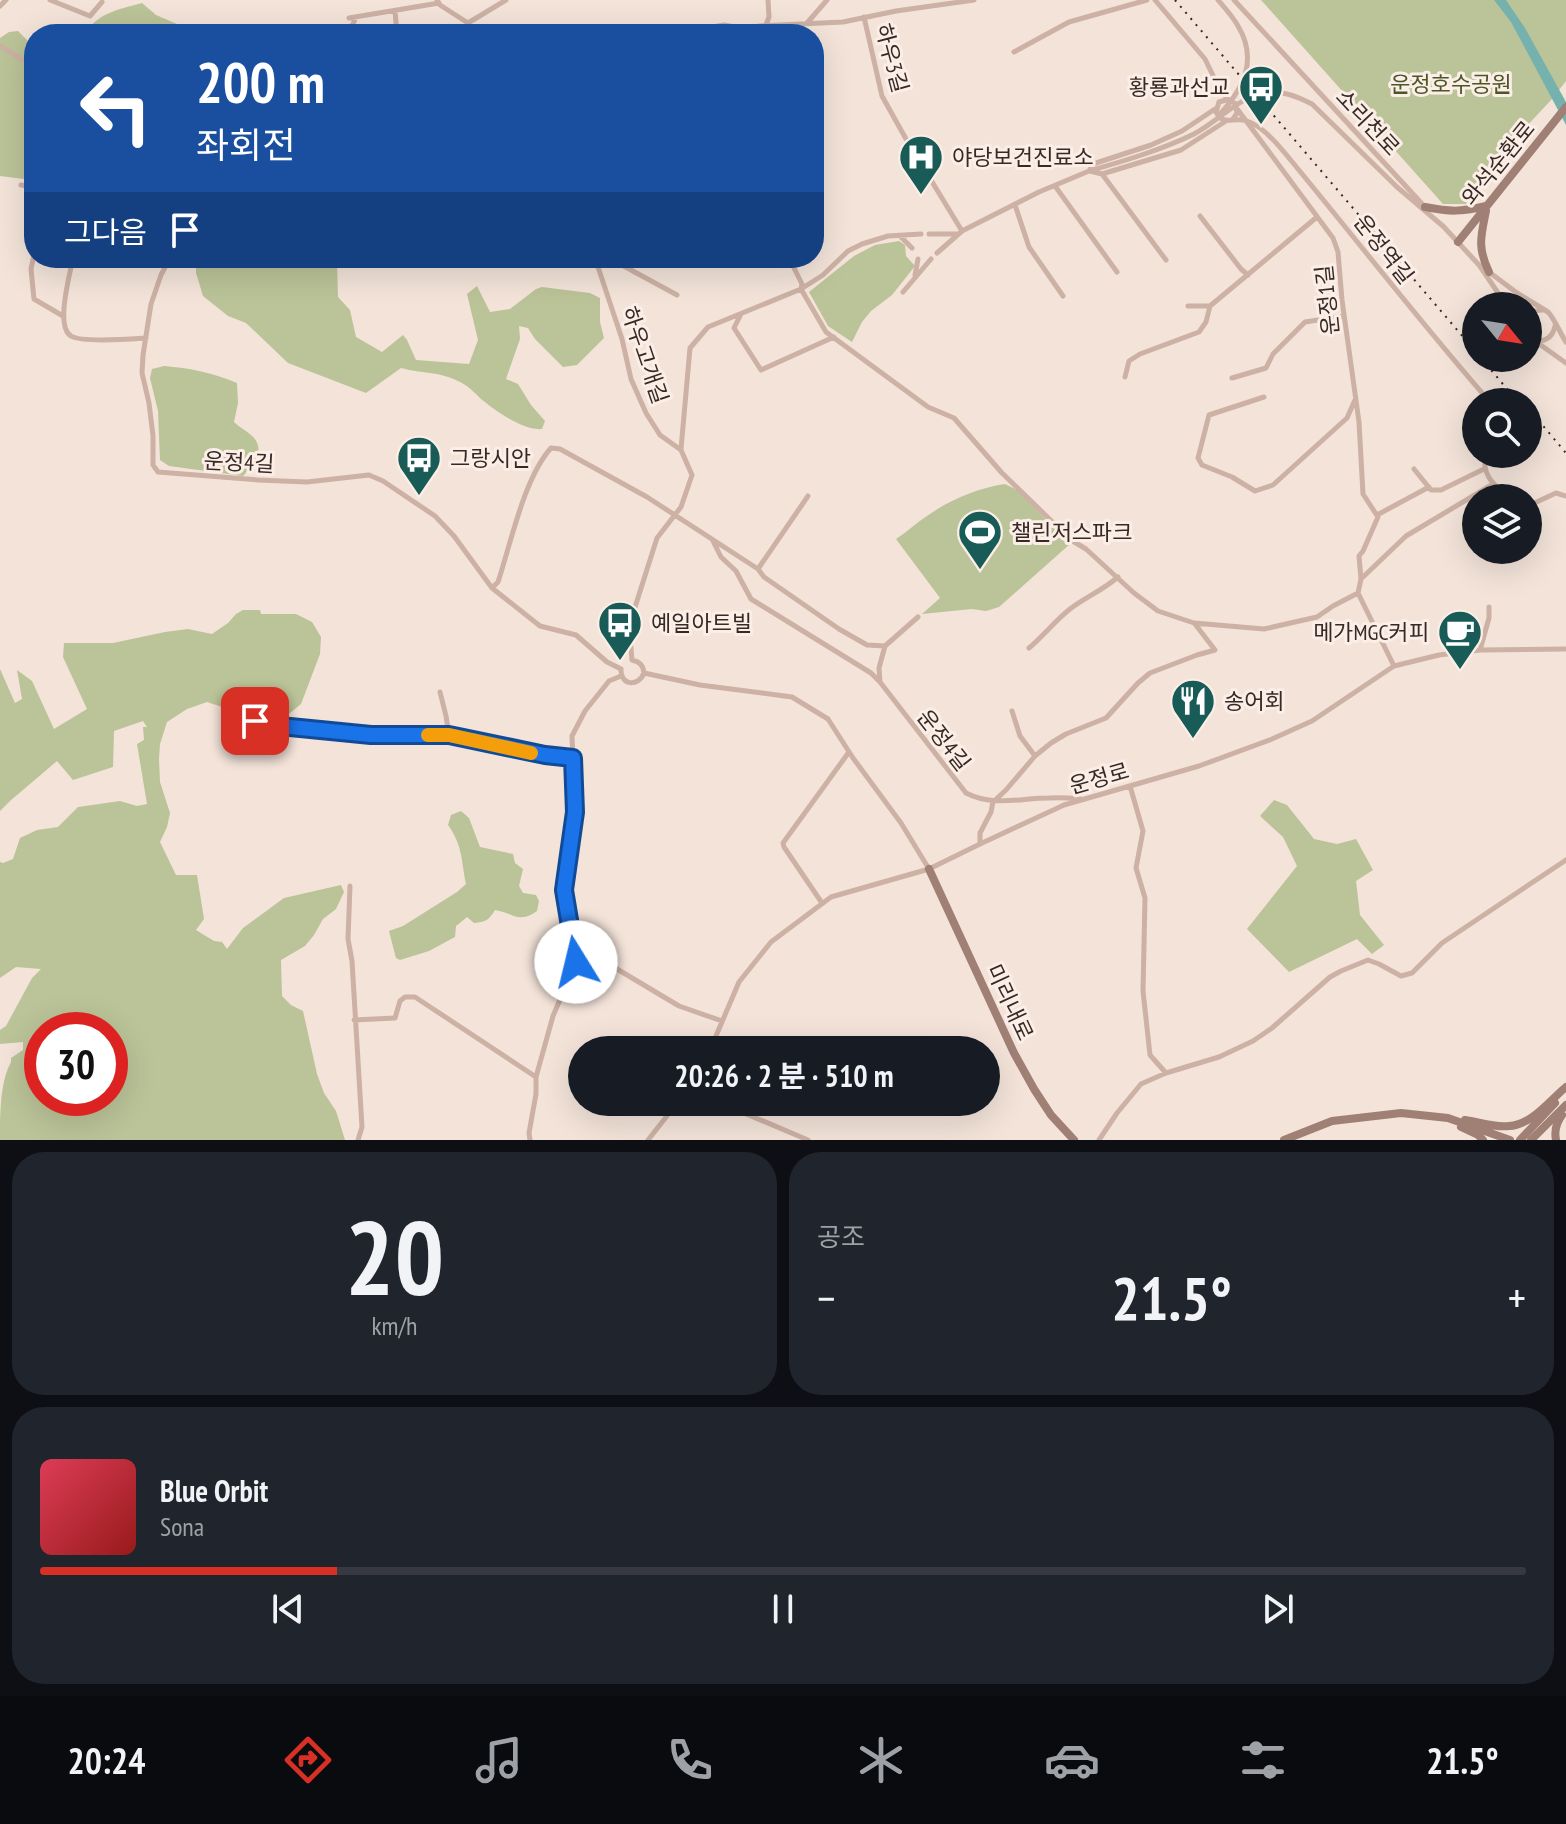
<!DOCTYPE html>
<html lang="ko">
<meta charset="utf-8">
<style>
body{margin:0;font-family:"PT Sans Narrow","Noto Sans KR",sans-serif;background:#20242c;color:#f1f3f6;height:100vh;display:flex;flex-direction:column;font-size:30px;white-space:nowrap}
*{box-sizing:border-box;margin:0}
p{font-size:26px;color:#9ea1a6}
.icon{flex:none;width:44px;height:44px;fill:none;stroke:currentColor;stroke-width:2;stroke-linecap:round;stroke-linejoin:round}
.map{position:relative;height:1140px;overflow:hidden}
.side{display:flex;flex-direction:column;gap:12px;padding:12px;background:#0d0f14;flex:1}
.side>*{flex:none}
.top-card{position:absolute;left:24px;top:24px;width:800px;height:244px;border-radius:32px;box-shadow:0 8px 32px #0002;background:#1a4fa0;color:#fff;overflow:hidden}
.needle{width:52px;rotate:120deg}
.controls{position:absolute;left:1462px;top:292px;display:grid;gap:16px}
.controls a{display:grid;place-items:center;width:80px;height:80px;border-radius:50%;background:#171b24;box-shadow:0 8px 32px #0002;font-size:40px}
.speed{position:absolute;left:24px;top:1012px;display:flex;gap:16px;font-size:40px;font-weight:700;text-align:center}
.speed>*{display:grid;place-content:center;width:104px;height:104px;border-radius:50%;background:#171b24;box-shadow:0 8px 32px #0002;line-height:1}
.speed .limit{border:12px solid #d22;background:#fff;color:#111}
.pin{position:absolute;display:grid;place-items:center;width:68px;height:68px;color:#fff;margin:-34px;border-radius:16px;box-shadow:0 4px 12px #0006}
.me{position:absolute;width:88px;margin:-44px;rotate:351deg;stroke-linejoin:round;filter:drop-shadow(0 0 6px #0008)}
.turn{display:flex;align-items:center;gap:28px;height:168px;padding:0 40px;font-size:36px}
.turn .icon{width:104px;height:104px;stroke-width:2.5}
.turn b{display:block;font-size:56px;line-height:68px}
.then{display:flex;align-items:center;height:76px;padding:0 40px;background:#0003;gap:16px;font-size:30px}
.big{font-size:60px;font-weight:700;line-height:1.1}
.side .widget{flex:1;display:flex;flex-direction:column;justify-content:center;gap:12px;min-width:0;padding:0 28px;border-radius:32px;background:#20242c}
.side .dial{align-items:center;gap:0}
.dial b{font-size:104px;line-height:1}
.song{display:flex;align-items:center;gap:24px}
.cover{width:96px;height:96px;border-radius:12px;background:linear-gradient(135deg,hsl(350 70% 55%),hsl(0 70% 35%))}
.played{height:8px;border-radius:4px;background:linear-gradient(90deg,#d93025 20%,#363941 20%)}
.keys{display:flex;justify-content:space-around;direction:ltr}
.heat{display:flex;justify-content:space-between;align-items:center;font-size:44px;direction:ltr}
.side .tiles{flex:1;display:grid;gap:12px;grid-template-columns:1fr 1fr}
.widget:last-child{grid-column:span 2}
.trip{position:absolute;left:568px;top:1036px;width:432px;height:80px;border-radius:40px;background:#171b24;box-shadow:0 8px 32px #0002;font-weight:700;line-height:80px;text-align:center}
.menu{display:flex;height:128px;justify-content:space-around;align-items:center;background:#090b0e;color:#9ea1a6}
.menu .icon{width:56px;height:56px}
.menu .active{color:#d93025}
.menu b{font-size:36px;color:#f1f3f6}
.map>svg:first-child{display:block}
</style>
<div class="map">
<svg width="1566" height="1140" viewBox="0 0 1566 1140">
<rect width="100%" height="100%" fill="#f3e3d9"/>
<!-- green -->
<path fill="#bbc398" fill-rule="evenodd" d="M1261,0H1566V81L1552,99L1497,158V168L1466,204H1443Z
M142,3L156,15L177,24L181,34H84C100,12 117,10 142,3Z
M18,31L34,47V176L24,179L0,176V38L9,32Z
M899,241L905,245L906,256L915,266L892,295L871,311L862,322L852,342L828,326L809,292L854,256L875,245Z
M196,258H339L337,261L338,297L350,310L356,337L382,352L403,335L407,340L416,360L469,364L478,340L467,294L477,286L490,312L510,309L536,289L542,287L590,293L600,298V322L604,338L577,365L563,367L535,339L528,328L519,326L520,339L506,379L518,384L531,405L545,421L542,429C523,431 496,411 481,399C475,393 469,387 462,383C441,371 423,374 401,368L366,393L288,363L246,323L228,316L203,296L196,273Z
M164,366C189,368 214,373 237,383L238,403L234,422C239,427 245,430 251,435C267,449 254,464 243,476L169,466L160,460L158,411L150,378L152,369Z
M1005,484L1017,490L1070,544L999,607L986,611L972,609L922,614L940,598L896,539C907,532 916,523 927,516C949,500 978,488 1005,484Z
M243,610H260L261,614H296L312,622L321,637L320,654L301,704L284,718L246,715L207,702L187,709L167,722L160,744L159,759L160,782L170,813L167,827L160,842L176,875H197L204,919L196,930L214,941L222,942L227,949L243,928L284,898L341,885L344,892L336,909L323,919L314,935L305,946L281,960L282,996L291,1005L303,1011L317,1074L324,1093L336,1111L345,1140H0C0,1114 0,1082 11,1062V1058L23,1050V1042L0,1044V1030L6,1026L32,978L41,969L16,967L0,978V862L3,863L13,859L20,838L37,830L58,827L78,807L120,801L137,806L147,804L137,744L144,740L143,727H147L143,721L114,731L113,767L73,780L57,761L10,801L0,811V669L15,703L22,699L17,670L32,681L54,729L87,709L63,657L64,643H113L165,632L188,629L212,634L228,623L236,614ZM42,1030H110V1098H42Z
M1274,800L1287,805L1314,839L1337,844L1356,839L1373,870L1356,881L1360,915L1384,945L1372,954L1357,939L1289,972L1247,929L1297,866L1283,837L1260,816Z
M461,811L469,818L480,847L513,854L515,863L523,869L519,886L523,893L536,895L539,901L537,911C519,924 513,913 495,910C489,920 486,922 474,923L467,917L456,926L455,937L429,951L400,960L396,958L389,931L403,926L457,892L466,884C461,860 463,846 448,825L451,815Z"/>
<!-- water -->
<path fill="#76b2ad" d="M1494,0H1506L1525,28L1566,102V125L1511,22Z"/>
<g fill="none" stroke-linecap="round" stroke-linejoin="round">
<!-- street -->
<path stroke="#ccb1a4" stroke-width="5" d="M50,0L90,16L102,2
M437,0L440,5L468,23L480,34
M1155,0L1205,59L1220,90L1228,99
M1218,0C1225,8 1233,17 1238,26C1258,59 1244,88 1220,114
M1234,0L1425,207
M0,6L6,0
M395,11L397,34
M864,17L882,96L906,139L962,231
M349,18L439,3
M468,23L506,0
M807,23L827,0
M766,25L769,17L768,0
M343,34L353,24L356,17
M669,34L724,25L741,28
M733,34L759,26L843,22L896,11L974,0
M0,46L34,67
M1014,52L1069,22L1147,0
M1238,110L1333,238L1338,252L1342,300L1359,422L1363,494L1378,517L1363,551L1359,556L1361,579L1358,593L1394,666
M1233,119L1237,113L1235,103L1226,100L1219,102L1216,112C1223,127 1234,116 1247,121C1262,126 1275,141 1284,152C1353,235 1419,321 1490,402
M1089,171C1124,161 1161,150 1194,134C1220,120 1240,95 1270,92C1285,91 1299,97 1312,104L1397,187L1444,227
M1090,171L1102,174L1181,150L1226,121
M1102,174L1166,260
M21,185L34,187
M1055,186L1117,272
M1015,205L1029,247L1063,296
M1200,216L1241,269L1248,275
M1443,226L1479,265L1507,306
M929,234H956
M901,237L912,248
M937,253L962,231L1039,192L1089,171L1093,164L1151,145L1182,131L1215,109
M34,255L31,269L34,299L63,316
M73,258C70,274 55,327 71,336C82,343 131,339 146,338
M170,258L161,275L151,304L143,355L142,373L149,403L153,436V465L158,472L258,480L307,482L369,475L383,481L435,516L454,536L492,588L540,626L576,635L607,662L621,669
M595,258L622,339L631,379L646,413L660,435L681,450L692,475L681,507L657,538L629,626L632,660
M609,258L677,295
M792,264L802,284L801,289L826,332L928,407L954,418L1002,473L1071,540L1086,549L1134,593L1158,611L1194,623L1264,629L1317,617L1333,606L1358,593
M1489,272L1517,293L1548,312C1554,318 1560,333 1566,342
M915,275L918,259
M903,292L931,259
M1210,306L1317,217
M741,314L734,328L761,370L834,337
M1528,314L1533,311L1542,310
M1528,336L1566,363
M1537,341C1547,341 1553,336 1555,326
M1125,377L1129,361L1140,354L1199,332L1206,322L1210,306H1188
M1232,378L1266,368L1273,354L1305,322L1344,316
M1264,397L1209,415L1198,458L1202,465L1232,477L1255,491L1273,485L1347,418L1355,400
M681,449L690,348L708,327L801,289L823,275L848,251L862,244L888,236L921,234
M1493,454L1485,461C1483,477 1498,488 1509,498
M1414,469L1431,490H1441L1484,469
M1528,506L1556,493L1566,496
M1377,515L1429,487
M712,539L721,557L736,571L751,599L871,673L880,682
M758,569L808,496
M1362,578L1406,536L1493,484
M492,588L498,582C511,543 524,478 551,448L560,449L647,497L758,569L764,577L839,629L867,645L885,646L918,617
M885,646L879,668L880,682L966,793C993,807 1020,798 1049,798C1060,797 1071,798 1081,799
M1029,648C1043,636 1057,619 1070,609C1086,597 1103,590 1118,577
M1480,650L1489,618V607
M632,660C640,662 643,665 644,673
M621,669C620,685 638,688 644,673
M644,673L700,685L792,697L828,719L853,758L901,823L929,869
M621,676L609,681L585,711L572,736L575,812L564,890L576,962L587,968L617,969L679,1006L722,1021
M440,692L446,716L449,735
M230,717L280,726L371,735H449L545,755L573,758
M1035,756L1051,743L1066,734L1106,718L1138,683L1150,673L1197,655L1215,650L1195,624
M1130,786L1143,831L1136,868L1145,898L1143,991L1150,1055L1166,1073
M980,844V833L991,812L993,802L1006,790L1035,756L1020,736L1012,711
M350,886L348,939L352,961L362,1127L358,1140
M822,903L784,847L783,843L849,752
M354,1020L395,1018L400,1001L405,997H415L536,1077
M710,1050L739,982L771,942L831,897L929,869L980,844L1064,805L1199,766L1272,739L1312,721L1394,666L1439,655L1480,650L1566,649
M718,1102L808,1140
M530,1140L529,1133L536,1094V1077L553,1016L576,962
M648,1140L678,1102
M1099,1140L1117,1113L1141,1084L1166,1073L1219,1057L1253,1041L1272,1028L1330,977L1341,971L1368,960L1379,964L1401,976L1412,973L1442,943L1566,860"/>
<!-- secondary -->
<path stroke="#a07f75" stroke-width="8" d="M1425,207C1451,212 1460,212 1486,206
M1486,211C1481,236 1477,247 1489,272
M1458,242L1566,107
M929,869L1014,1053L1034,1089L1051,1115L1074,1140
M1465,1120C1479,1122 1495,1128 1509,1126C1532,1125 1550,1100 1566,1087
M1461,1127L1478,1135L1483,1140
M1284,1140L1332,1121L1401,1113L1448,1118L1510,1140
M1520,1140L1555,1103
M1531,1140L1566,1105
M1556,1140C1554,1130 1556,1123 1562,1115"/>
<!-- rail -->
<path stroke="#372926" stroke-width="2" stroke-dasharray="2 6" stroke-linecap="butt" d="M1175,0L1476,352
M1481,358L1518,402
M1528,408L1566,453"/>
</g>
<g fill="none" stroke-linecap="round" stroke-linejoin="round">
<!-- route casing -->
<g stroke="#114b97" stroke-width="20">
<path id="route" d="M255,721L280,726L371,735H449L545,755L573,758L575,812L564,890L576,962"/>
</g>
<!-- route -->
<use href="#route" stroke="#1a73e8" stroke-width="14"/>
<!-- slow -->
<path stroke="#f59e0b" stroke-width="14" d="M428,735H449L531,753"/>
</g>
<!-- icons -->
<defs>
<g id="bus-pin" transform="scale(2.3)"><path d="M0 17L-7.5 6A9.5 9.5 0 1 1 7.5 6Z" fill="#195b57" stroke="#fbeee6"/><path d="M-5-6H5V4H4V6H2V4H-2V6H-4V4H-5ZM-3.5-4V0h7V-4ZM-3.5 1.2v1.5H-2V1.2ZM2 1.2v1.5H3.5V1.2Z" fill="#fff"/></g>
<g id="hospital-pin" transform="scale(2.3)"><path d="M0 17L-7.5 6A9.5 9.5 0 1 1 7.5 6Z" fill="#195b57" stroke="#fbeee6"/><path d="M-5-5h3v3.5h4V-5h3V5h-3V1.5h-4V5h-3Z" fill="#fff"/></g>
<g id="stadium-pin" transform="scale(2.3)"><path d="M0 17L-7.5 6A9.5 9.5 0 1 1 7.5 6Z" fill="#195b57" stroke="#fbeee6"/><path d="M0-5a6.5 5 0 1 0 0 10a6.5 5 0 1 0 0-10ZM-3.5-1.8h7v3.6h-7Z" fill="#fff"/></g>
<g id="cafe-pin" transform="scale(2.3)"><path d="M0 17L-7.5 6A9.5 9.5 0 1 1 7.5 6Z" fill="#195b57" stroke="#fbeee6"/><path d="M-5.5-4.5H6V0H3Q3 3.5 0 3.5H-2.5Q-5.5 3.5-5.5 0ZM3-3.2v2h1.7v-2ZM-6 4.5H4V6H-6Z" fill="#fff"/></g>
<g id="restaurant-pin" transform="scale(2.3)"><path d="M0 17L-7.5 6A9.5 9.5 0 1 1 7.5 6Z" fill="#195b57" stroke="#fbeee6"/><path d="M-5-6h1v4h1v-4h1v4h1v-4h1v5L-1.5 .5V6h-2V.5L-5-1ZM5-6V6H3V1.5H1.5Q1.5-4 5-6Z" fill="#fff"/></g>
</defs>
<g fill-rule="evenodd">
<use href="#bus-pin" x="1261" y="87"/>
<use href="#hospital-pin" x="921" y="157"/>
<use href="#bus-pin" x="419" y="458"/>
<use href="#stadium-pin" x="980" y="532"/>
<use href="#bus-pin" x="620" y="623"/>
<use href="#cafe-pin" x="1460" y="632"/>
<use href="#restaurant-pin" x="1193" y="701"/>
</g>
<g text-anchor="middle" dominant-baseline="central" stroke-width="6" stroke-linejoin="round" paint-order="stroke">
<!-- street labels -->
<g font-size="22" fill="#372926" stroke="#fbeee6">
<text transform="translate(892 58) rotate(75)">하우3길</text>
<text transform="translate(1368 122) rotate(47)">소리천로</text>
<text transform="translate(1498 163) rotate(-51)">와석순환로</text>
<text transform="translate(1384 249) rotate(52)">운정역길</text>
<text transform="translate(1327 300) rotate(-96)">운정1길</text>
<text transform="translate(645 355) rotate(71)">하우고개길</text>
<text transform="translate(239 462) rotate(3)">운정4길</text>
<text transform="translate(944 740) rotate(52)">운정4길</text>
<text transform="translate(1099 778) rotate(-16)">운정로</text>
<text transform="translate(1010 1002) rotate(65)">미리내로</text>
</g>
<!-- park labels -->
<g font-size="22" fill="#4c5728" stroke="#fbeee6">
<text x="1451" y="84">운정호수공원</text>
</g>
<!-- poi labels -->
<g font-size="22" fill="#372926" stroke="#fbeee6" text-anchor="start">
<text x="1230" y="87" text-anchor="end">황룡과선교</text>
<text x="952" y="157">야당보건진료소</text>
<text x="450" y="458">그랑시안</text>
<text x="1011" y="532">챌린저스파크</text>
<text x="651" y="623">예일아트빌</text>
<text x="1429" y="632" text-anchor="end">메가MGC커피</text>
<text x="1224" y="701">송어회</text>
</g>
</g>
</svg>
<div class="controls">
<a><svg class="needle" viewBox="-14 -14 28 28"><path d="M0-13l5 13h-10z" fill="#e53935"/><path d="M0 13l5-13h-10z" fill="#9ea1a6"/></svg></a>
<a><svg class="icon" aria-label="search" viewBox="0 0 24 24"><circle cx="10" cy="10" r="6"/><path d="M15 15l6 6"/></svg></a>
<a><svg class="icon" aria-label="layers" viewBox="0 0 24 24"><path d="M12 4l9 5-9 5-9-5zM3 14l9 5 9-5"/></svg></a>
</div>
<div class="speed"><div class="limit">30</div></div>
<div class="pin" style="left:255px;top:721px;background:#d93025"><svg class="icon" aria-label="arrive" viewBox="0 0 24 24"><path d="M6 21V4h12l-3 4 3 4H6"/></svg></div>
<svg class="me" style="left:576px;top:962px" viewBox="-20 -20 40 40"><circle r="19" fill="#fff"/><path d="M0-13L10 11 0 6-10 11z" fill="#1a73e8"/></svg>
<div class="trip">20:26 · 2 분 · 510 m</div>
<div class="top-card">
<div class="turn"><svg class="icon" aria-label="left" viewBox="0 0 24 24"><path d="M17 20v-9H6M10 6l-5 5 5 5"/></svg><div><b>200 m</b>좌회전</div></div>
<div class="then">그다음<svg class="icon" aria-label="arrive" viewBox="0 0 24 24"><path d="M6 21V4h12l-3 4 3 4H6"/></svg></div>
</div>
</div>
<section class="side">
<div class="tiles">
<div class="widget dial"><b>20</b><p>km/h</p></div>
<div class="widget"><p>공조</p>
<div class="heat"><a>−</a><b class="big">21.5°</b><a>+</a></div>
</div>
<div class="widget">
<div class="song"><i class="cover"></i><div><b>Blue Orbit</b><p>Sona</p></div></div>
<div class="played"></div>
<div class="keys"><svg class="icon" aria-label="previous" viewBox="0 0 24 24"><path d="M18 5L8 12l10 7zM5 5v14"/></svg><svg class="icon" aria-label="pause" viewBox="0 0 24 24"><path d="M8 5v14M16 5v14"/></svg><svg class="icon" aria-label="next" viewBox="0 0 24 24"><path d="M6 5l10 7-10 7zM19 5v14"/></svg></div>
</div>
</div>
</section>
<nav class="menu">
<b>20:24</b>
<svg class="icon active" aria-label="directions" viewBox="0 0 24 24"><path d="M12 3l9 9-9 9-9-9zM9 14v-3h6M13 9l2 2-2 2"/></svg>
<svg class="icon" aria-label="music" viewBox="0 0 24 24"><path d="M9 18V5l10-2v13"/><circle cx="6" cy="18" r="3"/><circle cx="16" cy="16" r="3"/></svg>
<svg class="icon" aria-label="phone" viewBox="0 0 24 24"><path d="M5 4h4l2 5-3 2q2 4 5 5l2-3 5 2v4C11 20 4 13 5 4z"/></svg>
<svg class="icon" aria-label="climate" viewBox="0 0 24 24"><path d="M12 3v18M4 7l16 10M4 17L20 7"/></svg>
<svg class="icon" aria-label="car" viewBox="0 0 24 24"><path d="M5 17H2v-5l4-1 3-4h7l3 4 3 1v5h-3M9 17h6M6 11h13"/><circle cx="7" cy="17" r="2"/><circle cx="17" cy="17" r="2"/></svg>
<svg class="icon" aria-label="filters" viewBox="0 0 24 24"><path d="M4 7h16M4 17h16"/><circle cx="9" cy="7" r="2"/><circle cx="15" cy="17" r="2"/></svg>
<b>21.5°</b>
</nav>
